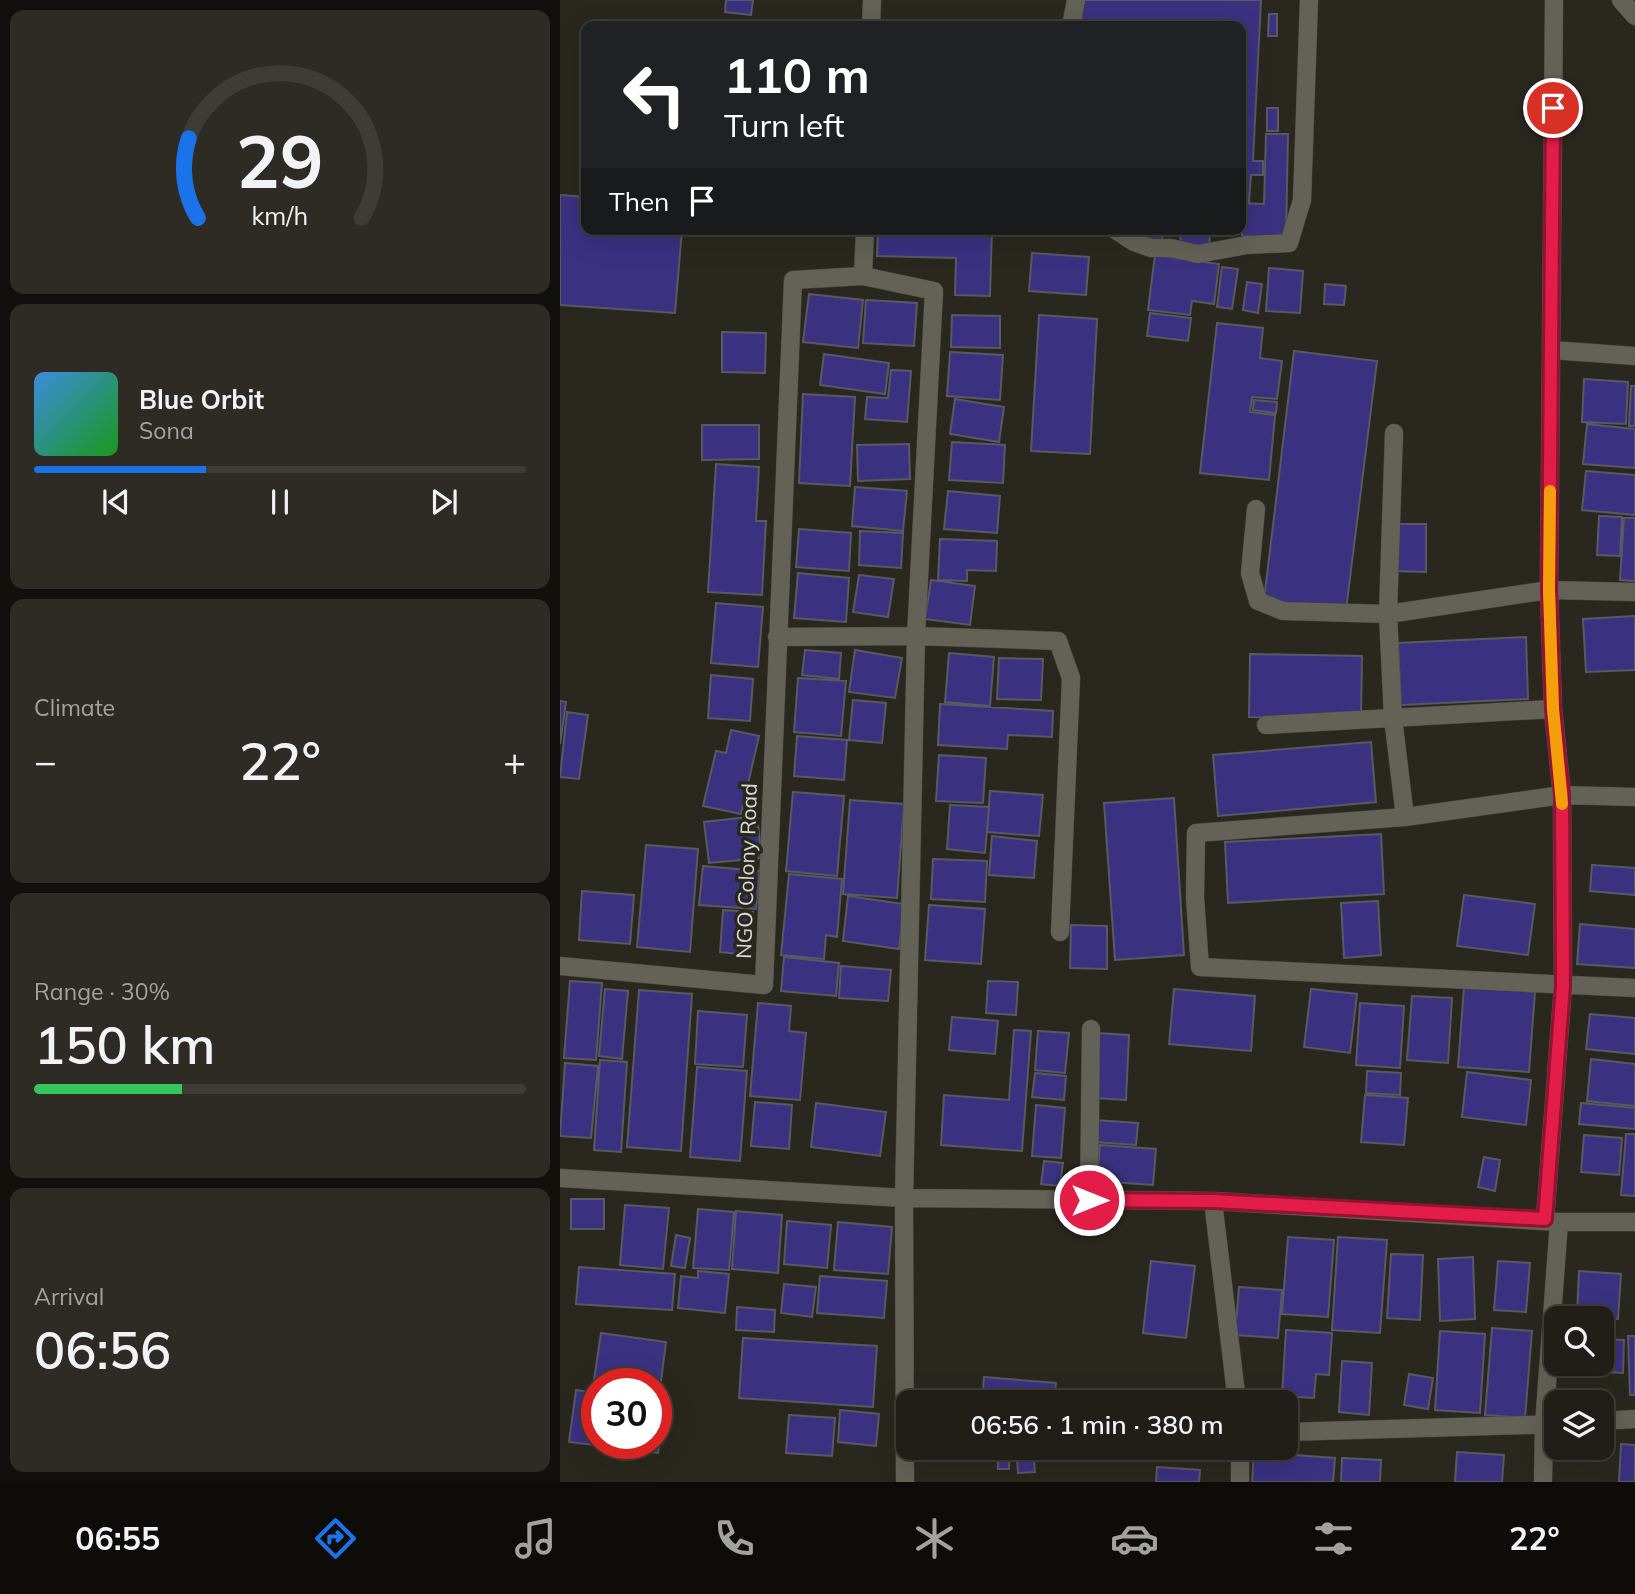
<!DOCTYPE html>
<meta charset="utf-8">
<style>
body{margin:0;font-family:Mulish,sans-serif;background:#2d2b23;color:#f1f3f6;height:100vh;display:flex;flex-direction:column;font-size:26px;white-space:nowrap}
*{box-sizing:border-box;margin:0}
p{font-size:23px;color:#a2a2a1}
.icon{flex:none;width:38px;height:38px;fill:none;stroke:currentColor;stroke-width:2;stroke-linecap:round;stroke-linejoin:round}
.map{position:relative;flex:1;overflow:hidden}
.side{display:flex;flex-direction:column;gap:10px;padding:10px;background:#12100c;width:560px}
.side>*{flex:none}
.hud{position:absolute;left:21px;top:21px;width:665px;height:214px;border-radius:14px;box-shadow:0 7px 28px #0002,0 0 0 2px #3d3c35;background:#202124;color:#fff;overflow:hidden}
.tools{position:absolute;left:984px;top:1306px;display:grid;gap:14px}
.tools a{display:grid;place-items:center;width:70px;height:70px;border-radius:14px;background:#201e16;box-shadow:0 7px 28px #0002,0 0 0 2px #3d3c35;font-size:35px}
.speed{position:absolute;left:21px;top:1368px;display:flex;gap:14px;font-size:35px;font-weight:700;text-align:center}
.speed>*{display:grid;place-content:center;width:91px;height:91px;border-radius:50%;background:#201e16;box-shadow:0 7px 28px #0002,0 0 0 2px #3d3c35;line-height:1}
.speed .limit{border:10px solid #d22;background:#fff;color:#111}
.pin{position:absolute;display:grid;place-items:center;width:60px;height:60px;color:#fff;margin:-30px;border:4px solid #fff;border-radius:50%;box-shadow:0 2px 7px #0007}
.me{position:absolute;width:77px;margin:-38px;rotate:90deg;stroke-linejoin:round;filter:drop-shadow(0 0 5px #0008)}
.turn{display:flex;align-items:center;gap:24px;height:147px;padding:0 28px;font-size:32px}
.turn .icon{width:91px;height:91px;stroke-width:2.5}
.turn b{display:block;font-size:49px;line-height:60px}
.then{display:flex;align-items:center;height:66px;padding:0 28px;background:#0003;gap:14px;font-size:26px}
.big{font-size:52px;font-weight:600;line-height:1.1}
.side .card{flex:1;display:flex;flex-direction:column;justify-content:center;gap:10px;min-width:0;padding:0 24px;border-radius:14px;background:#2d2b23}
.side .dial{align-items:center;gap:0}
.dial svg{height:182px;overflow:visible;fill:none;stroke:#3d3c35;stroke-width:7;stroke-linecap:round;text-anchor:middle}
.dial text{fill:#f1f3f6;stroke:none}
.song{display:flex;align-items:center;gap:21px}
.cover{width:84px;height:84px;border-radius:10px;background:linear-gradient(135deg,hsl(210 70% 55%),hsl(120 70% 35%))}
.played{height:7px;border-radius:4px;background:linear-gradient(90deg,#1a73e8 35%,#3d3c35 35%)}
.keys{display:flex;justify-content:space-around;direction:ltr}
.heat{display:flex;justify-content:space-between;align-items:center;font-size:38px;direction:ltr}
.charge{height:10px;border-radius:5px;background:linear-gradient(90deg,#34c759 30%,#3d3c35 0)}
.trip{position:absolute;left:336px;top:1390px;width:402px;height:70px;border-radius:14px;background:#201e16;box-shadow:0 7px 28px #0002,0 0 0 2px #3d3c35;font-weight:600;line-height:70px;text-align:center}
.tab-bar{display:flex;height:112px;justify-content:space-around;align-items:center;background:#0d0c09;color:#a2a2a1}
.tab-bar .icon{width:49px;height:49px}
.tab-bar .active{color:#1a73e8}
.tab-bar b{font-size:32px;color:#f1f3f6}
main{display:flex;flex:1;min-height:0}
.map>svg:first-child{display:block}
</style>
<main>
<section class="side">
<div class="card dial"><svg viewBox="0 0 100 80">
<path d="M14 69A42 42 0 1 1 86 69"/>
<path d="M14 69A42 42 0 0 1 10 34" stroke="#1a73e8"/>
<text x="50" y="56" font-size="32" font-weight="700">29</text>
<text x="50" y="72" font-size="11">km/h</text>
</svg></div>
<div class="card">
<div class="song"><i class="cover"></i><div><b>Blue Orbit</b><p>Sona</p></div></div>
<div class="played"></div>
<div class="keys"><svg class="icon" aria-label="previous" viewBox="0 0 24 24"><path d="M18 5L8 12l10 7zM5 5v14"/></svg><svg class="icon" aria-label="pause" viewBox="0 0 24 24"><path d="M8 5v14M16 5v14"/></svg><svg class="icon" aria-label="next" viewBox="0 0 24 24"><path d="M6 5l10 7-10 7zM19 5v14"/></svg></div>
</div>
<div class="card"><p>Climate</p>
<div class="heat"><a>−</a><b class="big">22°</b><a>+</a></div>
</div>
<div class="card"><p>Range · 30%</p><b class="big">150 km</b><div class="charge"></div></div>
<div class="card"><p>Arrival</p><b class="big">06:56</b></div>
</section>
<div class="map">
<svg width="1075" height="1482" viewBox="0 0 1075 1482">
<rect width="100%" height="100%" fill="#2a281e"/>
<!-- building -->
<path fill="#3a3180" stroke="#585963" stroke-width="2" d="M166,0H193L191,15L165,12Z
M522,0H701L693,161H703V175H691L689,203L681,202V26H521Z
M709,14H717V36H708Z
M707,108H718V131H707Z
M706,134H728L726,237L682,236L681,203L704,204Z
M0,195L26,197V229H122L115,313L0,305Z
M318,229H432L430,296L395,295L396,258L317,256Z
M575,229H603L602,243L574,241Z
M621,229H650L649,250L620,248Z
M472,253L529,257L526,295L469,291Z
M595,255L659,264L654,304L632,301L630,315L588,310Z
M662,267L678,269L672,309L657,307Z
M709,268L743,271L740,313L706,311Z
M687,282L702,284L698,313L683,310Z
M765,284L786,286L784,305L764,304Z
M249,294L303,300L298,348L243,342Z
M306,300L357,303L354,346L303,343Z
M590,313L631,318L628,341L587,336Z
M392,315L440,316V348L391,347Z
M479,315L537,319L530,454L471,451Z
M657,323L703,328L700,358L722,361L717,399L692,397L690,412L715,415L709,480L640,473Z
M162,332L206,333L205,373L162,372Z
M734,351L817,361L786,610L704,600Z
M390,352L443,355L440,400L387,396Z
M264,354L329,363L325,394L260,385Z
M331,370L351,371L347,422L305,419L307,397L328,398Z
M1024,379L1068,382L1066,424L1022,422Z
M1071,386H1075V426H1069Z
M243,394L295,397L290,486L239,483Z
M395,399L444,407L439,442L390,434Z
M694,400L717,402L716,413L693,410Z
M1027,424L1075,429V468L1023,464Z
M142,425H199V459L142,460Z
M392,442L445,445L443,483L389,480Z
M349,444L350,479L298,481L297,445Z
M156,464L199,467L196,521H206L202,595L148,592Z
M1026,471L1075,475V515L1022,510Z
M295,487L347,491L343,531L292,526Z
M388,491L440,496L437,533L384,529Z
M1039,516L1062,517L1060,556L1037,555Z
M1064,518H1075V581L1060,580Z
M834,524H866V572L834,571Z
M239,529L291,533L289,571L236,567Z
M300,531L343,533L341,568L299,565Z
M380,539L437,541L436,571L407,570V581L378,580Z
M238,573L289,578L286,622L234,618Z
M299,575L334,579L328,617L293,612Z
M371,580L415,586L410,625L365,619Z
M156,603L203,607L198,667L151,663Z
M1075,616V670L1026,672L1023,619Z
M966,637L968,699L841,705L838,643Z
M245,650L281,653L279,679L242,675Z
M295,650L342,658L335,698L289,692Z
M389,653L434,657L430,706L385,702Z
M690,654L802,656L801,718L689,717Z
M439,658L483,659L481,700L437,699Z
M151,675L193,679L190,721L148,718Z
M238,678L286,681L281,736L234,732Z
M293,700L326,703L322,743L289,740Z
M0,701L6,702L0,744Z
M380,704L493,711L492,737L448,735L447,749L378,745Z
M7,712L28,715L19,779L0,777Z
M171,730L199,736L181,814L143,806L156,751L166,753Z
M237,736L287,740L284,780L234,776Z
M811,742L816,802L658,816L653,755Z
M379,755L426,758L423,803L376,801Z
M430,791L483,795L479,836L427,832Z
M233,792L284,796L277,876L226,871Z
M614,798L624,955L555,960L544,803Z
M290,800L344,804L337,898L283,894Z
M390,805L429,807L425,853L387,849Z
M197,816L202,858L149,863L144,822Z
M821,834L824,894L668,903L665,842Z
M432,836L477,841L474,878L429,875Z
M86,845L138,849L130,952L77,947Z
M373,859L427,861L425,902L371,899Z
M1032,865L1075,868V895L1030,891Z
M143,866L200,871L196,909L139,905Z
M229,874L282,879L277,937L266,935L264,959L221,955Z
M22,891L74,895L70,944L19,940Z
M904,895L975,904L968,955L897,946Z
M288,896L344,904L339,949L283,941Z
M818,901L821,955L784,958L781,903Z
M369,905L425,909L421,964L365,960Z
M163,910L193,912L189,955L160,952Z
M1020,924L1075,929V968L1017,964Z
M511,925L547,926V969L510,968Z
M224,957L279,963L276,996L221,991Z
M281,966L331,970L328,1001L279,998Z
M10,981L42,983L36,1060L4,1058Z
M428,981L458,982L456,1015L426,1013Z
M904,987L975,992L969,1072L898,1067Z
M45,989L68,991L62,1059L39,1056Z
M614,989L695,996L691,1051L609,1044Z
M751,989L797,994L790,1053L744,1047Z
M79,990L132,994L121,1151L67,1147Z
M852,996L892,998L888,1063L847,1060Z
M198,1003L231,1006L229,1031L246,1033L240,1100L190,1096Z
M800,1003L844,1006L840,1068L796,1065Z
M138,1011L187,1015L183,1067L135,1064Z
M1030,1014L1075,1018V1054L1026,1049Z
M392,1017L438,1021L435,1054L389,1050Z
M454,1030L471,1031L462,1151L381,1145L384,1095L449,1100Z
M478,1031L509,1033L505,1073L475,1070Z
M537,1033L569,1035L566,1100L534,1098Z
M1031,1059L1075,1064V1106L1027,1101Z
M40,1060L67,1062L61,1152L34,1150Z
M5,1063L38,1066L31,1138L0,1136Z
M137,1067L187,1071L180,1161L130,1157Z
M807,1071L841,1073L840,1095L806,1093Z
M907,1072L971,1080L966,1125L902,1117Z
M475,1073L506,1076L504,1100L472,1097Z
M805,1095L848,1098L844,1145L801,1142Z
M195,1102L232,1105L229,1149L191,1146Z
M256,1103L326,1112L320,1156L251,1147Z
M1021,1103L1075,1108V1129L1019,1124Z
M476,1105L505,1108L501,1158L472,1156Z
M535,1120L578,1123L576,1145L534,1142Z
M1066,1134H1075V1196L1061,1195Z
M1024,1135L1062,1138L1059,1175L1021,1172Z
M540,1145L596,1149L593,1185L537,1181Z
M924,1157L940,1160L935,1191L918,1187Z
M484,1161L503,1163L500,1186L481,1184Z
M11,1199H44V1229H11Z
M65,1205L109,1208L103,1269L60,1265Z
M138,1209L174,1212L169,1270L133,1268Z
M176,1211L222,1215L218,1273L172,1269Z
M227,1221L271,1225L267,1268L224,1264Z
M278,1222L332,1227L328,1274L274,1270Z
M116,1235L130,1238L125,1268L111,1266Z
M728,1237L774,1240L768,1317L722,1314Z
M778,1237L827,1240L820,1333L772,1330Z
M831,1254L863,1255L860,1320L827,1318Z
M913,1257L915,1319L880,1321L878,1259Z
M591,1261L635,1266L626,1338L583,1333Z
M938,1261L970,1263L966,1312L934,1310Z
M19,1267L115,1274L112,1310L16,1304Z
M138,1271L169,1274L165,1313L118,1308L121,1276L138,1278Z
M1019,1271L1061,1274L1058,1319L1017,1316Z
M260,1276L327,1281L324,1318L257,1313Z
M224,1284L256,1287L252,1317L221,1313Z
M679,1287L722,1290L718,1338L675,1335Z
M177,1307L215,1310L214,1332L176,1330Z
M932,1328L972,1331L965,1418L925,1415Z
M726,1330L772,1333L769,1375L756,1374L754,1398L722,1396Z
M880,1331L925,1334L920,1413L875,1410Z
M41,1333L106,1342L100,1389H96V1384H64L34,1380Z
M1068,1336H1075V1395H1070Z
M183,1338L317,1346L313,1407L179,1398Z
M1041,1339L1064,1340L1063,1373L1011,1370V1363H1041Z
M782,1361L812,1363L809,1415L779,1412Z
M849,1374L873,1378L868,1409L844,1405Z
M424,1377L496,1383L494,1402H422Z
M16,1390L37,1393V1444H96V1401L105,1402L98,1453L9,1442Z
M577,1392L593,1394L592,1402H576Z
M280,1410L319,1414L316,1446L278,1442Z
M229,1415L275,1418L272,1456L226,1453Z
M1061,1444L1075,1445V1482H1059Z
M438,1447H450L449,1469H438Z
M456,1447H473L475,1472L458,1473Z
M694,1452L775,1458L773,1482H692Z
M897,1452L944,1455L942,1482H895Z
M782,1458L821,1460L820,1482H781Z
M597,1467L640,1470L639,1482H596Z"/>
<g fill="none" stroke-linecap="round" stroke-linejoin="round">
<!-- minor casing -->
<g stroke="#46453d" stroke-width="19">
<path id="minor" d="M1061,0L1075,16
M311,26L312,0
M511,26L516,0
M554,229L574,242L591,248H611L638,254L687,245L729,243L742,200L749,0
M303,276L305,229
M991,350L1075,356
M696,509L690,573L698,601L723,611L828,614L834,433
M217,637L356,636L498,641L511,678L500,932
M706,725L993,709
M1075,797L1002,795L845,817L636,833L635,898L640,967L1075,988
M845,817L833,718L828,614L989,590L1075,592
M0,966L204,985L233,280L303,276L374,291L356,636L344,1198L653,1201L999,1222L984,1425L983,1482
M0,1178L344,1198L345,1482
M529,1200L531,1029
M653,1201L677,1402
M985,1219L1003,986L1002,795L993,709L989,590L994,0
M999,1222H1075
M1041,1421L1075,1419
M726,1432L996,1424
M680,1482V1447"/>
</g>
<!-- minor -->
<use href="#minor" stroke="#646157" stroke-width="18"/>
</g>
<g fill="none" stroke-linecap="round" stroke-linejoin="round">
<!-- route casing -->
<g stroke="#92132f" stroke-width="18">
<path id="route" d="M529,1200L653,1201L985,1219L1003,986L1002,795L993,709L989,590L993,108"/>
</g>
<!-- route -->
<use href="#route" stroke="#e11d48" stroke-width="12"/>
<!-- slow -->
<path stroke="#f59e0b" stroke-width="12" d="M990,491L989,590L993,709L1002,804"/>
</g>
<g text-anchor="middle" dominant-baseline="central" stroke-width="7" stroke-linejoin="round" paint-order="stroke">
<!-- street labels -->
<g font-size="21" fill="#dbdad4" stroke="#2a281e">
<text transform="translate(186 871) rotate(-88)">NGO Colony Road</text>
</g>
</g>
</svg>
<div class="tools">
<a><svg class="icon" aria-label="search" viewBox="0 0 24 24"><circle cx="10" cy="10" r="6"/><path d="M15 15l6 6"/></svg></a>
<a><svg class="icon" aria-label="layers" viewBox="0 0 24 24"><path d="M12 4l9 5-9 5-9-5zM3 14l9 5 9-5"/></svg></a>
</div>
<div class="speed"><div class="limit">30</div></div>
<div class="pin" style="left:993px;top:108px;background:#d93025"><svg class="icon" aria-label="arrive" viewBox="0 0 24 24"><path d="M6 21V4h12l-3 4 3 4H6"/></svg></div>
<svg class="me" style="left:529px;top:1200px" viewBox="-20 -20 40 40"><circle r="17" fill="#e11d48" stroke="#fff" stroke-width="3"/><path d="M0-11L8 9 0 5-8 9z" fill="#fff"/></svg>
<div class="trip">06:56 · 1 min · 380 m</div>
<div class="hud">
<div class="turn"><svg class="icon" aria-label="left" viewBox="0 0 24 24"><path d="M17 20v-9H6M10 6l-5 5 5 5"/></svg><div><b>110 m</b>Turn left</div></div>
<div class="then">Then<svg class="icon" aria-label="arrive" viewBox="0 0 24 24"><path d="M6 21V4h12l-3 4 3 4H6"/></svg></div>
</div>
</div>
</main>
<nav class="tab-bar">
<b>06:55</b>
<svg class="icon active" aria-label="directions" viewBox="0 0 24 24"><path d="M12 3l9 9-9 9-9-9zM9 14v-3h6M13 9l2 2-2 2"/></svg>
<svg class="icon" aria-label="music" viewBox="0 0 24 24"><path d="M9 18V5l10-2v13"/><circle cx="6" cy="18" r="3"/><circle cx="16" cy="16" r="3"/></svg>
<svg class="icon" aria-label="phone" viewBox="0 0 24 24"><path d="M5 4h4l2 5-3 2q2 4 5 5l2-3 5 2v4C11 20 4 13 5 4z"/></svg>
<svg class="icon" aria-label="climate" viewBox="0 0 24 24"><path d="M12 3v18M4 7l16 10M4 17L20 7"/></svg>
<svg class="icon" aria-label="car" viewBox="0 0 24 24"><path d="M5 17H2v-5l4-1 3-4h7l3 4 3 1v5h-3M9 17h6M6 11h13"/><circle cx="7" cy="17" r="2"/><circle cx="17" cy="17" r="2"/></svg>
<svg class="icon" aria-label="filters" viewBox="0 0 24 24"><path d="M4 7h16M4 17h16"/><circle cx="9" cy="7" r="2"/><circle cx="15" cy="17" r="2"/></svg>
<b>22°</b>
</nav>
